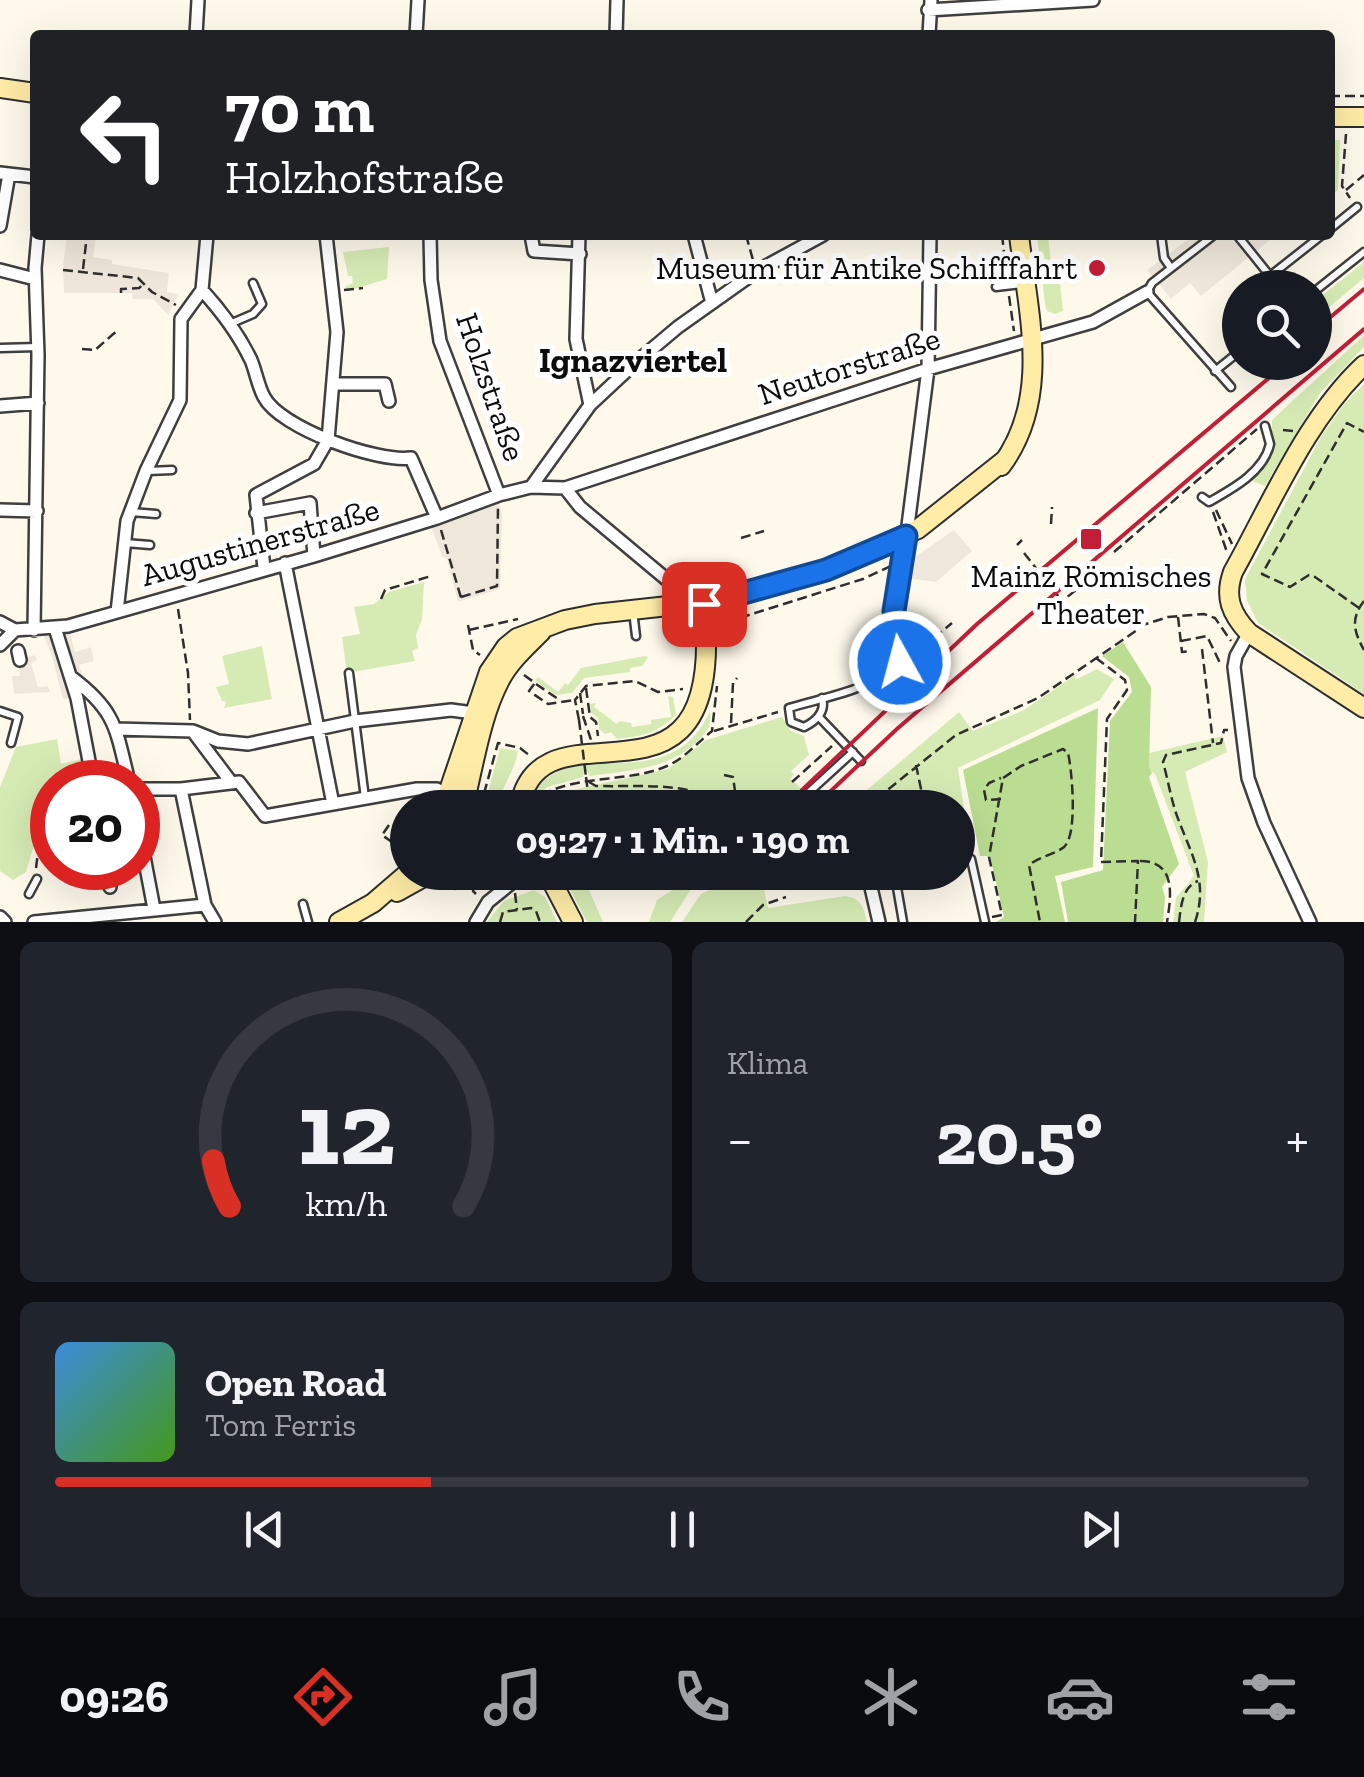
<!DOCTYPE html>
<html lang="de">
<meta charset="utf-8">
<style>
body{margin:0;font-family:"Zilla Slab",serif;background:#20242c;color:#f1f3f6;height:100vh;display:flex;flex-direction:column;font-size:38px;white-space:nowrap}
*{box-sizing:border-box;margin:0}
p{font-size:32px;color:#9ea1a6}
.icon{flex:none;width:55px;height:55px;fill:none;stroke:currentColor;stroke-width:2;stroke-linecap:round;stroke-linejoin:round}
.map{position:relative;height:922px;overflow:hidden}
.sheet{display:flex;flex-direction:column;gap:20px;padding:20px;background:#0d0f14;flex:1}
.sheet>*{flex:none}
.guide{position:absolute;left:30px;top:30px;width:1305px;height:210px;border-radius:10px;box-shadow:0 10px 40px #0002;background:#202124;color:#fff;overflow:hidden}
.controls{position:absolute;left:1222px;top:270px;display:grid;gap:20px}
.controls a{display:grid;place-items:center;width:110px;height:110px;border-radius:50%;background:#171b24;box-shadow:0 10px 40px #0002;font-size:50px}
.speed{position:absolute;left:30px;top:760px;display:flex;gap:20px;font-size:50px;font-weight:700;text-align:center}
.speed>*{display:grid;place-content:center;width:130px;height:130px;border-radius:50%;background:#171b24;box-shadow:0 10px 40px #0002;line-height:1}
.speed .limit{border:15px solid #d22;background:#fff;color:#111}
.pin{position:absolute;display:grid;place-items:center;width:85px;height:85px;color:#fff;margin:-42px;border-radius:20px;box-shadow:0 5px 15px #0006}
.me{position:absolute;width:110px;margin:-55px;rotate:353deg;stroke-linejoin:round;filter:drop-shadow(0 0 8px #0008)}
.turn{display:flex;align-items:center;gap:35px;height:210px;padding:0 30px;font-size:45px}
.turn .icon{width:130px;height:130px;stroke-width:2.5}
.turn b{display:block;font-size:70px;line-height:85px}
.big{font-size:75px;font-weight:800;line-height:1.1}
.sheet .widget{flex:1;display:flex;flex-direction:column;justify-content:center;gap:15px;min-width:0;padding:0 35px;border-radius:15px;background:#20242c}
.sheet .dial{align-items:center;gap:0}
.dial svg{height:260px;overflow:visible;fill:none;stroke:#363941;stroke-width:7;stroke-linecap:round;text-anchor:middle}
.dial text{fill:#f1f3f6;stroke:none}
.song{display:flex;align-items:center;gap:30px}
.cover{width:120px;height:120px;border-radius:15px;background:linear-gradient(135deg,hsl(210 70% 55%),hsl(100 70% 35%))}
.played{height:10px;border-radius:5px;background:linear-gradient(90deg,#d93025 30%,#363941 30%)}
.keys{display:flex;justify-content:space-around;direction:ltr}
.heat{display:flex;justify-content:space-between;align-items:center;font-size:55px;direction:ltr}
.sheet .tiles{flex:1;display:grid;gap:20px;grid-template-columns:1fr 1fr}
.widget:last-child{grid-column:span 2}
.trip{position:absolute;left:390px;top:790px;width:585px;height:100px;border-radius:50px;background:#171b24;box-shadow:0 10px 40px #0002;font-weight:800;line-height:100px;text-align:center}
.dock{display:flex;height:160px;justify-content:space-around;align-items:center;background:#090b0e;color:#9ea1a6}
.dock .icon{width:70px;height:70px}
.dock .on{color:#d93025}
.dock b{font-size:45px;color:#f1f3f6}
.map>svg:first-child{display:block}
</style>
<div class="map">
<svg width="1364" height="922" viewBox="0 0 1364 922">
<rect width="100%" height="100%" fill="#fff9ec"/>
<!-- green -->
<path fill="#d6ebb4" d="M1332,140H1340L1338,190L1330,197Z
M1037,235H1048L1053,283H1060L1063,311L1055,314L1047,311L1045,304Z
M389,247L387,279L347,291L345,287L353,283L352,276H348L343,252Z
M1364,262V278L1315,319V301Z
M1364,335V347L1320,393L1265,486L1250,480L1272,455V420Z
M1364,384V694L1258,623L1247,601L1245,579L1321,437L1344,404Z
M424,582L422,619L416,635L418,648L412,651L415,661L347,673L342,637L360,634L354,607L374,604L389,592Z
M262,646L272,699L224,708L226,702L222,701L216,687L229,684L222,656Z
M645,656L648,657L642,666L630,668V672L584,678L572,693L555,695L535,681L538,677L558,692L565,683L568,685L581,668Z
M1097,669L1114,679L1100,700L958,768L964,809L829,807L838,802L848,806L959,712L973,731L1024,710L1074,676L1077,679Z
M668,696L673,697L676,715C659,732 641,737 617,739L611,732L605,734L599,729L598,718L591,713L590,704L596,703L594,707L617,724L620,721L631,723L632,727L651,724V720L671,717Z
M710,711C712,723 709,730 700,739C669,770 631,770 589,776L588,772H584L583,777L547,787L532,798C565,729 669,803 710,711Z
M782,717L791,731L804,736L809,755L791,771L794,775L790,779L824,807L538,808L555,794L668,769L706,740Z
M1223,736L1227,752L1185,772L1208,862L1204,922H1173L1176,898L1194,876L1155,774L1149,770V753Z
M57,739L61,764L81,759V782H52V820L39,828L26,872L13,880L0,871V787L16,747Z
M500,748L518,751C515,772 501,784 499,807H484Z
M562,873H614L601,880L598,876L586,883L603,922H587Z
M728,881L763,884L768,908L845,896C861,898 864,907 867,922H682L701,894Z
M678,886H693L670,922H649L657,900Z
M534,890L545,897L557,922H487L504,901Z"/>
<!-- forest -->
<path fill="#bbdd92" d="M1123,642L1151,687L1149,767L1152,773L1149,777L1179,864L1162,887L1165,897L1163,922H1068L1061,882L1103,870L1110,721L1132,692L1129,677L1102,656Z
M1098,708L1093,867L1055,876L1065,922H996L1004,917L990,856H980L963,770Z
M614,873V872L703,873L693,886H678L671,880Z"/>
<!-- plaza -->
<path fill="#efe7db" d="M67,235H96L93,257L112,260V264L169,273L167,292L179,294L168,315L153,299H133L132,293H64L63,266Z
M1194,235H1276L1201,296L1190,283L1171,299L1147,270Z
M498,501L502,513L500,589L458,602L447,559L442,556L430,524Z
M954,530L972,551L936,582L908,578L915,557Z
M68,626L75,652L91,647L94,661L79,665L85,680L90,681L99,696L63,699L52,656L41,629Z
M35,655L37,660L31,663L38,687L48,686L50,692L14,694L12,676H20L18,660Z"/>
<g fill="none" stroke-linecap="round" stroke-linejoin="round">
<!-- lane casing -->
<g stroke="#3f3f3f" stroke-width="11">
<path id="lane" d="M1330,229L1357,207
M1161,235L1164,258L1171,268
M1214,235L1152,283L1147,292L1231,387
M1237,235L1270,276L1322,235
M996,287L1023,284
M1315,291L1364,252
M232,323L253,314L262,304L253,283
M0,348L38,347
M1215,371L1240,351
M148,471L172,470
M1202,497L1209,502C1232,489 1264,472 1270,444L1265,426
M131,512L156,514
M125,543L150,545
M633,611L636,636
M349,673L365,798
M822,698C826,712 816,721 804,727L791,722L789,708C825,697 873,690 900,662L895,597L905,549
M0,711L18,717L11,743
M819,717L861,761
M807,794L853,752
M958,862L971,859L985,922
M29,894L37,879
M303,904L308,922
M903,922L895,876L911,872"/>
</g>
<!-- street casing -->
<g stroke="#3f3f3f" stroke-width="16">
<path id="street" d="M928,10L1093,0
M196,35L198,0
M416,35L418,0
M616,35L617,0
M929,35L931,0
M0,173L35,177
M0,226L9,174
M207,235L202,290C223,313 238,333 251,360C256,372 258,386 264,397C280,428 378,463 411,458L437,518
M430,235L431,280L440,341L499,495
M531,235L534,251L580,254
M579,235L576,339L590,405
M694,235L712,303
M0,270L35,279
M333,384H385L389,401
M0,406L38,403
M531,487L590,405L634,364L678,327L757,271L823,235
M565,488L580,507L683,593L685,606
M0,510L37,511
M256,513L310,503L314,556
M905,549L928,369L930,235
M285,563L333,804
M264,568L256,495L314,464L328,440L337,332L326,235
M117,612L127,521L146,471L180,400L181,319L202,290
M0,622L15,630L68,626L314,556L437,518L499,495L531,487L565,488L928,369L1093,322L1147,292
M55,628L77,698L93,782
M34,630L38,355L35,268L38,235
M1249,633L1236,656L1234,667L1248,778L1264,823L1310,922
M0,645L15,630
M18,651L20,660
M71,677C117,711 116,730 129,782
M115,729L193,731L218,741L248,744L355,721L451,710L481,714
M194,733L231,782
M138,789H181L239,782L265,816L417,789H437
M181,789L205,905L215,922
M138,825L154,909
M107,868L110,887
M869,879L879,922
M0,917L5,922
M34,922L205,905
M476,922L488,902L525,872"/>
</g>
<!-- secondary casing -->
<g stroke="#2e2e2e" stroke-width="22">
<path id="secondary" d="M0,88L35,93
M1330,117H1364
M1364,365C1307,418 1271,504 1233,572C1224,597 1231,614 1249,633L1364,708
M1001,466C1052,398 1028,313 1019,235
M443,808L489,672L506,647L517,638L565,620L595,614L723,600L827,570L918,529L1006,459
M463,808C474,766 480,718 500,680C510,661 526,647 541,632
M519,808C541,686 728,845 704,604
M547,872L573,922
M397,892L433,872
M339,922L373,903L409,872"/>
</g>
<!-- path -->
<path stroke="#2e2e2e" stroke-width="2.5" stroke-dasharray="10 5" stroke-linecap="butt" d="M1330,96H1364
M1346,134L1342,186L1350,198
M1346,190L1364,175
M746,235L753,260
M1002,235L1007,278
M83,269L87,235
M63,270L138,278L152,292L176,305
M344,290L363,288
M121,293V289L139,288L145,283
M1009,296L1014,331
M82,349L95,350L119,329
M590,356H601L614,365
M1283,430L1294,431
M1216,510L1232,544
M1213,512L1227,552
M1051,524L1052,507
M441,530L462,601
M741,538L764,531
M1017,545L1022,540
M1114,552L1257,429
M1024,553L1062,601
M1038,584L1063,564
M461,597L497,586L498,506
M381,599L385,590L431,576
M1364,601C1350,619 1354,632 1364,650
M1056,606L1081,586
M1359,608L1315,577L1309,575L1290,587L1262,574L1347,423L1364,432
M178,609L188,673L190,720
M1178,617L1182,652L1190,651
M468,625L473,650L480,655
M469,630L518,619
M720,633V624L863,579L893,565
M1181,641L1207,636L1221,665
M1202,649L1213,743
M911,657L952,623
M1096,658L1125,680L1127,690L1107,719L1101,862L1138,861L1135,922
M524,675L535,683L529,691L548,704L574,700
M536,684L558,699
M586,688L590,717L596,722L598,736
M580,693L583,714
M583,716L591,740
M579,720L575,700L586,686L635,681L658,692L683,689
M731,723L733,683L737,678
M714,731L778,712
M916,765L925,808
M724,775L733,777L737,805
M586,777L589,801
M589,782L596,786C655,787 684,781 739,808
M792,782L832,746
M542,795C580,774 628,783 667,766C685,758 697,743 712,731L717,686
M1001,799L986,800L984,790L989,783L1001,778
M480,808L498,743L520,748L529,755
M865,808L956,735L1038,698L1146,624L1168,617L1204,614L1215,618L1231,641
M949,808L954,806
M389,825L382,835L392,842
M406,851L408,852
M1140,861C1177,861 1171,897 1167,922
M36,868L41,829L52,822
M476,872L473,891L476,894
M482,872L498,877
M446,877L454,889L468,887L470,872
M515,893L517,910
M992,917L1002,915L989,857L1003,778L1021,766L1063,749L1068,753C1072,770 1078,835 1064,847C1054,855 1040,856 1029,865L1040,922
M500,922L503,912L531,908L536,911L540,922
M746,922L763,905L786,897
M1179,922C1181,907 1182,887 1198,881
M1195,922C1209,881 1191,854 1177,816C1171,799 1168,780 1163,762L1166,755L1221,743L1224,730H1228"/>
<!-- lane -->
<use href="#lane" stroke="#fff" stroke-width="6"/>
<!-- street -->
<use href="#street" stroke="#fff" stroke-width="11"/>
<!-- secondary -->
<use href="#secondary" stroke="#ffeca7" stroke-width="18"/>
<!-- rail -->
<path stroke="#c31e37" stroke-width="4" d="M1315,330L1364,289
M802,790L977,624L1288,362
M818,803L898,728L1364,329"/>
<!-- path-bridge -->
<path stroke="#2e2e2e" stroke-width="2.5" stroke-dasharray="10 5" stroke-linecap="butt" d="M579,720L586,777"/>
</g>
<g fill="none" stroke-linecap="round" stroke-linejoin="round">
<!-- route casing -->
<g stroke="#114b97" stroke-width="25">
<path id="route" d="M704,604L826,570L906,536L894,611L900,662"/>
</g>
<!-- route -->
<use href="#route" stroke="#1a73e8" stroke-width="18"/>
</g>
<!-- markers -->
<g fill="#c31e37" stroke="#fff" stroke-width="4">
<circle cx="1097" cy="268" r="10"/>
<rect x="1079" y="527" width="24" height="24" rx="5"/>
</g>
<g text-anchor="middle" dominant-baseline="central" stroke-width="10" stroke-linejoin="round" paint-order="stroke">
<!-- poi labels -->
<g font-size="32" fill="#0c0c0c" stroke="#fff" text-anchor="end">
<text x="1077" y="268">Museum für Antike Schifffahrt</text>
<text x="1091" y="576" text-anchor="middle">Mainz Römisches<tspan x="1091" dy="37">Theater</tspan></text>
</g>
<!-- street labels -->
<g font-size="32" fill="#0c0c0c" stroke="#fff">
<text transform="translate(849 366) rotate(-18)">Neutorstraße</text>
<text transform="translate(491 387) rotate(71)">Holzstraße</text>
<text transform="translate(260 542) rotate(-16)">Augustinerstraße</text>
</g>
<!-- neighbourhood labels -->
<g font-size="35" font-weight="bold" fill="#0c0c0c" stroke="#fff">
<text x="633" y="360">Ignazviertel</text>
</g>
</g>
</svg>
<div class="controls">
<a><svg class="icon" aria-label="search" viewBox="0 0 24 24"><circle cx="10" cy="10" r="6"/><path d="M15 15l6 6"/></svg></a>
</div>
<div class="speed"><div class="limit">20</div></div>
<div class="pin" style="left:704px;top:604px;background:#d93025"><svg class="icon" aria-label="arrive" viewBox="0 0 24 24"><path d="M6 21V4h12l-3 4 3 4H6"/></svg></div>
<svg class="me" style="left:900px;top:662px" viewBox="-20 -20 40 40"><circle r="17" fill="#1a73e8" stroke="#fff" stroke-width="3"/><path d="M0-11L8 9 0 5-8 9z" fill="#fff"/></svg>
<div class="trip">09:27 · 1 Min. · 190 m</div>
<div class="guide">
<div class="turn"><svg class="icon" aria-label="left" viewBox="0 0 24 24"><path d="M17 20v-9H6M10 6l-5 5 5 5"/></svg><div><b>70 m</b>Holzhofstraße</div></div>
</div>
</div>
<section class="sheet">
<div class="tiles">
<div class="widget dial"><svg viewBox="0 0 100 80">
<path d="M14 69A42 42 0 1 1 86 69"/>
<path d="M14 69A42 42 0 0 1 9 55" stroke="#d93025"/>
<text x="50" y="56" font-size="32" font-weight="700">12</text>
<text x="50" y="72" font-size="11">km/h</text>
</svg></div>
<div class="widget"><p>Klima</p>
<div class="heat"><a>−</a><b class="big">20.5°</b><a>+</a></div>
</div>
<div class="widget">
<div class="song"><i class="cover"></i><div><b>Open Road</b><p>Tom Ferris</p></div></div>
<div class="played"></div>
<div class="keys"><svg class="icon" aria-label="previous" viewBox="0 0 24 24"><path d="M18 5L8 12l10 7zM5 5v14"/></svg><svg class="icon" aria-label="pause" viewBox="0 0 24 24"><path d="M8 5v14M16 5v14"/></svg><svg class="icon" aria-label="next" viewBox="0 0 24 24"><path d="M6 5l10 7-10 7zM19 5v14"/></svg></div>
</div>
</div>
</section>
<nav class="dock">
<b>09:26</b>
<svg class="icon on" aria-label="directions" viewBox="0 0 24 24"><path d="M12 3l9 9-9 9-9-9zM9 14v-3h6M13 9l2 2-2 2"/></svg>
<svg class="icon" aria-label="music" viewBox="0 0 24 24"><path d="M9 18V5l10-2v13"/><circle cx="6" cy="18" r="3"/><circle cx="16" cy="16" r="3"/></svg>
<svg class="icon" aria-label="phone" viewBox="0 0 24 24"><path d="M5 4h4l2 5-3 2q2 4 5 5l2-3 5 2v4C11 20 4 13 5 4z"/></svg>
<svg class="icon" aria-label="climate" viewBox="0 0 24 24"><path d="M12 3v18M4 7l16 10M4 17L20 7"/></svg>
<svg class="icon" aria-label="car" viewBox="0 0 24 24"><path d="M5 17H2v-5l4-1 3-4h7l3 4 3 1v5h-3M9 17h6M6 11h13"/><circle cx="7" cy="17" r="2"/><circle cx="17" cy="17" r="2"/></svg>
<svg class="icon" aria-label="filters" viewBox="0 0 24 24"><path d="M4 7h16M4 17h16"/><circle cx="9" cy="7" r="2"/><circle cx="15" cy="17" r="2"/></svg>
</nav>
